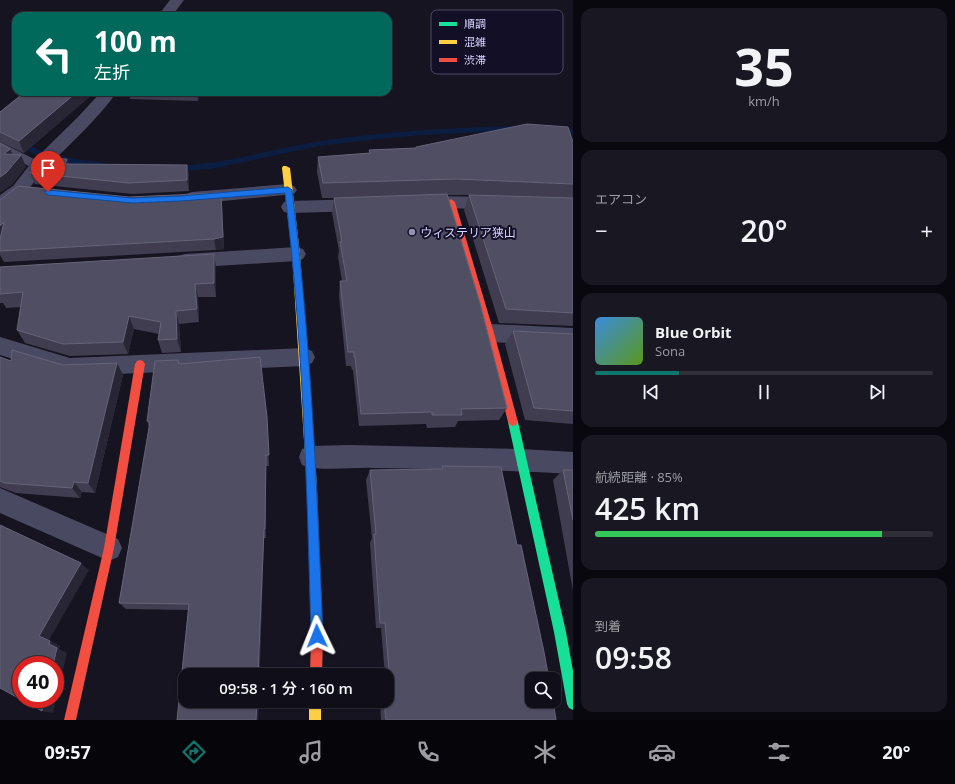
<!DOCTYPE html>
<html lang="ja">
<meta charset="utf-8">
<style>
body{margin:0;font-family:"Open Sans","Noto Sans JP",sans-serif;background:#191822;color:#f1f3f6;height:100vh;display:flex;flex-direction:column;font-size:15px;white-space:nowrap}
*{box-sizing:border-box;margin:0}
p{font-size:13px;color:#9c9ca2}
.icon{flex:none;width:22px;height:22px;fill:none;stroke:currentColor;stroke-width:2;stroke-linecap:round;stroke-linejoin:round}
.map{position:relative;flex:1;overflow:hidden}
.drawer{display:flex;flex-direction:column;gap:8px;padding:8px;background:#09080e;width:382px}
.drawer>*{flex:none}
.banner{position:absolute;left:12px;top:12px;width:380px;height:84px;border-radius:12px;box-shadow:0 1px 3px #0004,0 0 0 1px #302f38;background:#00695c;color:#fff;overflow:hidden}
.buttons{position:absolute;left:525px;top:672px;display:grid;gap:8px}
.buttons a{display:grid;place-items:center;width:36px;height:36px;border-radius:8px;background:#100f19;box-shadow:0 1px 3px #0004,0 0 0 1px #302f38;font-size:20px}
.speed{position:absolute;left:12px;top:656px;display:flex;gap:8px;font-size:20px;font-weight:700;text-align:center}
.speed>*{display:grid;place-content:center;width:52px;height:52px;border-radius:50%;background:#100f19;box-shadow:0 1px 3px #0004,0 0 0 1px #302f38;line-height:1}
.speed .limit{border:6px solid #d22;background:#fff;color:#111}
.pin{position:absolute;display:grid;place-items:center;width:34px;height:34px;color:#fff;margin:-41px -17px;border-radius:50% 50% 50% 0;rotate:-45deg;box-shadow:0 0 4px #0007}
.pin .icon{rotate:45deg}
.me{position:absolute;width:44px;margin:-22px;rotate:358deg;stroke-linejoin:round;filter:drop-shadow(0 0 3px #0008)}
.turn{display:flex;align-items:center;gap:14px;height:84px;padding:0 16px;font-size:18px}
.turn .icon{width:52px;height:52px;stroke-width:2.5}
.turn b{display:block;font-size:28px;line-height:34px}
.big{font-size:30px;font-weight:600;line-height:1.1}
.drawer .card{flex:1;display:flex;flex-direction:column;justify-content:center;gap:6px;min-width:0;padding:0 14px;border-radius:12px;background:#191822}
.drawer .dial{align-items:center;gap:0}
.dial b{font-size:52px;line-height:1}
.song{display:flex;align-items:center;gap:12px}
.cover{width:48px;height:48px;border-radius:6px;background:linear-gradient(135deg,hsl(210 70% 55%),hsl(90 70% 35%))}
.played{height:4px;border-radius:2px;background:linear-gradient(90deg,#0f766e 25%,#302f38 25%)}
.keys{display:flex;justify-content:space-around;direction:ltr}
.heat{display:flex;justify-content:space-between;align-items:center;font-size:22px;direction:ltr}
.charge{height:6px;border-radius:3px;background:linear-gradient(90deg,#34c759 85%,#302f38 0)}
.trip{position:absolute;left:178px;top:668px;width:216px;height:40px;border-radius:12px;background:#100f19;box-shadow:0 1px 3px #0004,0 0 0 1px #302f38;font-weight:600;line-height:40px;text-align:center}
.tabs{display:flex;height:64px;justify-content:space-around;align-items:center;background:#06060a;color:#9c9ca2}
.tabs .icon{width:28px;height:28px}
.tabs .active{color:#0f766e}
.tabs b{font-size:18px;color:#f1f3f6}
main{display:flex;flex:1;min-height:0}
.map>svg:first-child{display:block}
</style>
<main>
<div class="map">
<svg width="573" height="720" viewBox="0 0 573 720">
<rect width="100%" height="100%" fill="#161421"/>
<g fill="none" stroke-linecap="round" stroke-linejoin="round">
<!-- stream -->
<path fill="#0b1e41" fill-rule="evenodd" d="M520,126L524,128L523,130L420,135L369,140L319,146L211,169L175,172L171,169L175,166C225,164 272,149 321,141C387,131 453,128 520,126Z
M553,128L573,129V133L556,132H553Z
M0,130L39,150L70,158L105,163L109,166L105,169L70,164L33,154L0,135Z"/>
<!-- lane -->
<path fill="#4a4962" fill-rule="evenodd" d="M0,142L42,163L44,166L42,169H34L0,150Z"/>
<!-- street -->
<path fill="#4a4962" fill-rule="evenodd" d="M170,0H184L172,16H158Z
M101,92H117C97,120 70,144 46,168C31,183 22,205 0,211V195L13,186L32,162L78,117Z
M288,184L294,186L297,190L294,194L192,204L186,202L183,198L186,194L192,192Z
M430,196L496,197L502,199L505,203L502,207L496,209L430,208L424,206L421,202L424,198Z
M362,199L368,200L371,205L368,210L362,211L290,213L284,212L281,207L284,202L290,201Z
M296,247L303,249L306,254L303,259L296,261L185,268L178,266L175,261L178,256L185,254Z
M490,324L573,328V346L490,342L482,339L479,333L482,327Z
M0,337L70,358L304,348L312,351L315,357L312,363L304,366L70,376L0,355Z
M350,445L522,449L573,452V474C506,470 439,469 372,468C352,467 320,472 302,465L299,457L302,449L311,446Z
M0,488L118,539L122,548L118,557L109,561L0,513Z"/>
<!-- fast -->
<path fill="#16e098" fill-rule="evenodd" d="M513,418L516,419L518,422L566,632L573,671V710L569,708L567,704L554,632L508,422L510,419Z"/>
<!-- slow -->
<path fill="#ffcf43" fill-rule="evenodd" d="M283,166H286L290,168L300,254L317,487L316,490L312,492L308,490L307,487L292,254L282,168Z
M309,701H321V720H309Z"/>
<!-- jam -->
<path fill="#f24e42" fill-rule="evenodd" d="M451,199L455,202L494,333L518,422L516,425L513,426L510,425L508,422L486,333L447,202Z
M140,360L143,361L145,364L114,548L76,720H64L104,548L135,364L137,361Z
M312,482L316,484L317,487L323,636L322,675H310L311,636L307,487L308,484Z"/>
</g>
<!-- wall -->
<path fill="#403d50" d="M25,92H95L24,153L0,142V112Z
M129,92H200L198,101L130,99Z
M573,142V326L499,323L464,210L469,195H447L507,408L499,420L458,421L455,427L427,428L426,424L359,426L353,370H352L351,366H346L339,296L340,281H342L338,257L339,251L332,213L334,198H322L317,172L318,157L369,153V150L415,148L416,147Z
M67,159L69,164L187,165L189,176V191L132,194L35,184L30,173Z
M129,197L222,205L224,249L216,250L4,262L0,255V200Z
M214,254L216,268V297H198L199,322L179,324L181,352L162,353L158,340L159,334L134,329L128,354L70,356L25,343L17,330L21,307L6,308L3,303H0V267Z
M513,331L573,334V424L525,420L505,344Z
M0,357L11,361L63,365L117,363L123,375L95,493L82,492L80,498L16,493L0,487Z
M179,364L267,417L269,466H266V538H264L258,720H177L188,610L126,609L119,603L149,427L147,421Z
M442,466L517,545L556,720H381L380,701H387V675H385L381,628H376L370,543L372,538L366,480L370,470L441,469Z
M563,470H573V591L553,480Z"/>
<!-- shaded-wall -->
<path fill="#282635" d="M77,92H95L24,153L19,141Z
M196,92H200L198,101Z
M10,149L15,160L4,154Z
M21,155L26,167L12,185L0,193V177Z
M67,159L71,170L65,164Z
M187,165L189,176V191L187,180Z
M221,193L222,205L224,249L216,250L214,239Z
M4,222L0,244V226Z
M214,254L216,268V297L214,283Z
M195,284L198,297L199,322L197,309Z
M176,311L179,324L181,352L177,339Z
M129,316L134,329L128,354L123,342Z
M117,363L123,375L95,493L88,483Z
M266,455V538L265,529Z
M74,482L82,492L80,498L72,488Z
M264,529V538L259,675H258Z
M81,563L89,570L49,640L60,646L59,649L67,653L53,713L42,711L45,699H55V665H53L49,644L39,636Z
M257,701H258V720H256Z"/>
<!-- building -->
<path fill="#504e63" stroke="#66637b" d="M25,92H77L19,141L0,132V112Z
M527,124L568,127L573,142V184L456,179L323,183L318,157L370,153L369,150L416,148V147Z
M0,143L10,149L4,154L21,155L6,173L0,177Z
M44,158L67,159L65,164L187,165V180L129,183L30,173Z
M18,186L129,197L221,193L223,237L214,239L0,251V239L4,222L0,226V200Z
M447,194L480,303L507,408L461,409L462,415H432V412L361,414L355,357H354V352H348L340,281H347L340,242H342L334,198Z
M469,195L573,198V313L506,309Z
M214,254V283L195,284L197,309L176,311L177,339L158,340L161,322L129,316L123,342L63,344L17,330L23,292L0,294V267Z
M513,331L573,334V411L534,408Z
M12,350L63,365L117,363L88,483L74,482L72,488L5,483L0,481V357L11,361Z
M260,357L267,417L269,455H266L265,529H264L258,675H185V701H257L256,720H177L189,604L119,603L150,422L147,421L155,361L178,360L179,364Z
M442,466L501,467L517,545H521L544,652L549,679H532V701H553L556,720H386L384,701H387V681H390L385,623H380L374,534H376L370,470L443,469Z
M563,470H573V520Z
M0,525L81,563L39,636L50,641L49,644L57,648L53,665H21V699H45L42,711L0,688Z"/>
<!-- route -->
<path fill="#1a73e8" stroke="#114b97" d="M288,187L292,190C311,338 317,487 323,636L321,641L317,642L312,641L311,636C307,488 303,340 285,193L181,201L132,203L48,195L44,192L48,190L132,198L181,196Z"/>
<!-- markers -->
<circle fill="#9591b1" stroke="#130f26" stroke-width="1.5" cx="412" cy="232" r="4"/>
<g text-anchor="middle" dominant-baseline="central" stroke-width="4" stroke-linejoin="round" paint-order="stroke">
<!-- poi labels -->
<g font-size="12" fill="#d9d4ff" stroke="#130f26" text-anchor="start">
<text x="420" y="232">ウィステリア狭山</text>
</g>
</g>
<!-- legend -->
<rect x="431" y="10" width="132" height="64" rx="6" fill="#130f26" stroke="#4e4a67" stroke-width="1"/>
<rect x="439" y="22" width="18" height="4" fill="#16e098"/>
<rect x="439" y="40" width="18" height="4" fill="#ffcf43"/>
<rect x="439" y="58" width="18" height="4" fill="#f24e42"/>
<g font-size="11" fill="#d9d4ff">
<text x="464" y="28">順調</text>
<text x="464" y="46">混雑</text>
<text x="464" y="64">渋滞</text>
</g>
</svg>
<div class="buttons">
<a><svg class="icon" aria-label="search" viewBox="0 0 24 24"><circle cx="10" cy="10" r="6"/><path d="M15 15l6 6"/></svg></a>
</div>
<div class="speed"><div class="limit">40</div></div>
<div class="pin" style="left:48px;top:192px;background:#d93025"><svg class="icon" aria-label="arrive" viewBox="0 0 24 24"><path d="M6 21V4h12l-3 4 3 4H6"/></svg></div>
<svg class="me" style="left:317px;top:636px" viewBox="-20 -20 40 40"><path d="M0-17L14 15 0 8-14 15z" fill="#1a73e8" stroke="#fff" stroke-width="4"/></svg>
<div class="trip">09:58 · 1 分 · 160 m</div>
<div class="banner">
<div class="turn"><svg class="icon" aria-label="left" viewBox="0 0 24 24"><path d="M17 20v-9H6M10 6l-5 5 5 5"/></svg><div><b>100 m</b>左折</div></div>
</div>
</div>
<section class="drawer">
<div class="card dial"><b>35</b><p>km/h</p></div>
<div class="card"><p>エアコン</p>
<div class="heat"><a>−</a><b class="big">20°</b><a>+</a></div>
</div>
<div class="card">
<div class="song"><i class="cover"></i><div><b>Blue Orbit</b><p>Sona</p></div></div>
<div class="played"></div>
<div class="keys"><svg class="icon" aria-label="previous" viewBox="0 0 24 24"><path d="M18 5L8 12l10 7zM5 5v14"/></svg><svg class="icon" aria-label="pause" viewBox="0 0 24 24"><path d="M8 5v14M16 5v14"/></svg><svg class="icon" aria-label="next" viewBox="0 0 24 24"><path d="M6 5l10 7-10 7zM19 5v14"/></svg></div>
</div>
<div class="card"><p>航続距離 · 85%</p><b class="big">425 km</b><div class="charge"></div></div>
<div class="card"><p>到着</p><b class="big">09:58</b></div>
</section>
</main>
<nav class="tabs">
<b>09:57</b>
<svg class="icon active" aria-label="directions" viewBox="0 0 24 24"><path d="M12 3l9 9-9 9-9-9zM9 14v-3h6M13 9l2 2-2 2"/></svg>
<svg class="icon" aria-label="music" viewBox="0 0 24 24"><path d="M9 18V5l10-2v13"/><circle cx="6" cy="18" r="3"/><circle cx="16" cy="16" r="3"/></svg>
<svg class="icon" aria-label="phone" viewBox="0 0 24 24"><path d="M5 4h4l2 5-3 2q2 4 5 5l2-3 5 2v4C11 20 4 13 5 4z"/></svg>
<svg class="icon" aria-label="climate" viewBox="0 0 24 24"><path d="M12 3v18M4 7l16 10M4 17L20 7"/></svg>
<svg class="icon" aria-label="car" viewBox="0 0 24 24"><path d="M5 17H2v-5l4-1 3-4h7l3 4 3 1v5h-3M9 17h6M6 11h13"/><circle cx="7" cy="17" r="2"/><circle cx="17" cy="17" r="2"/></svg>
<svg class="icon" aria-label="filters" viewBox="0 0 24 24"><path d="M4 7h16M4 17h16"/><circle cx="9" cy="7" r="2"/><circle cx="15" cy="17" r="2"/></svg>
<b>20°</b>
</nav>
